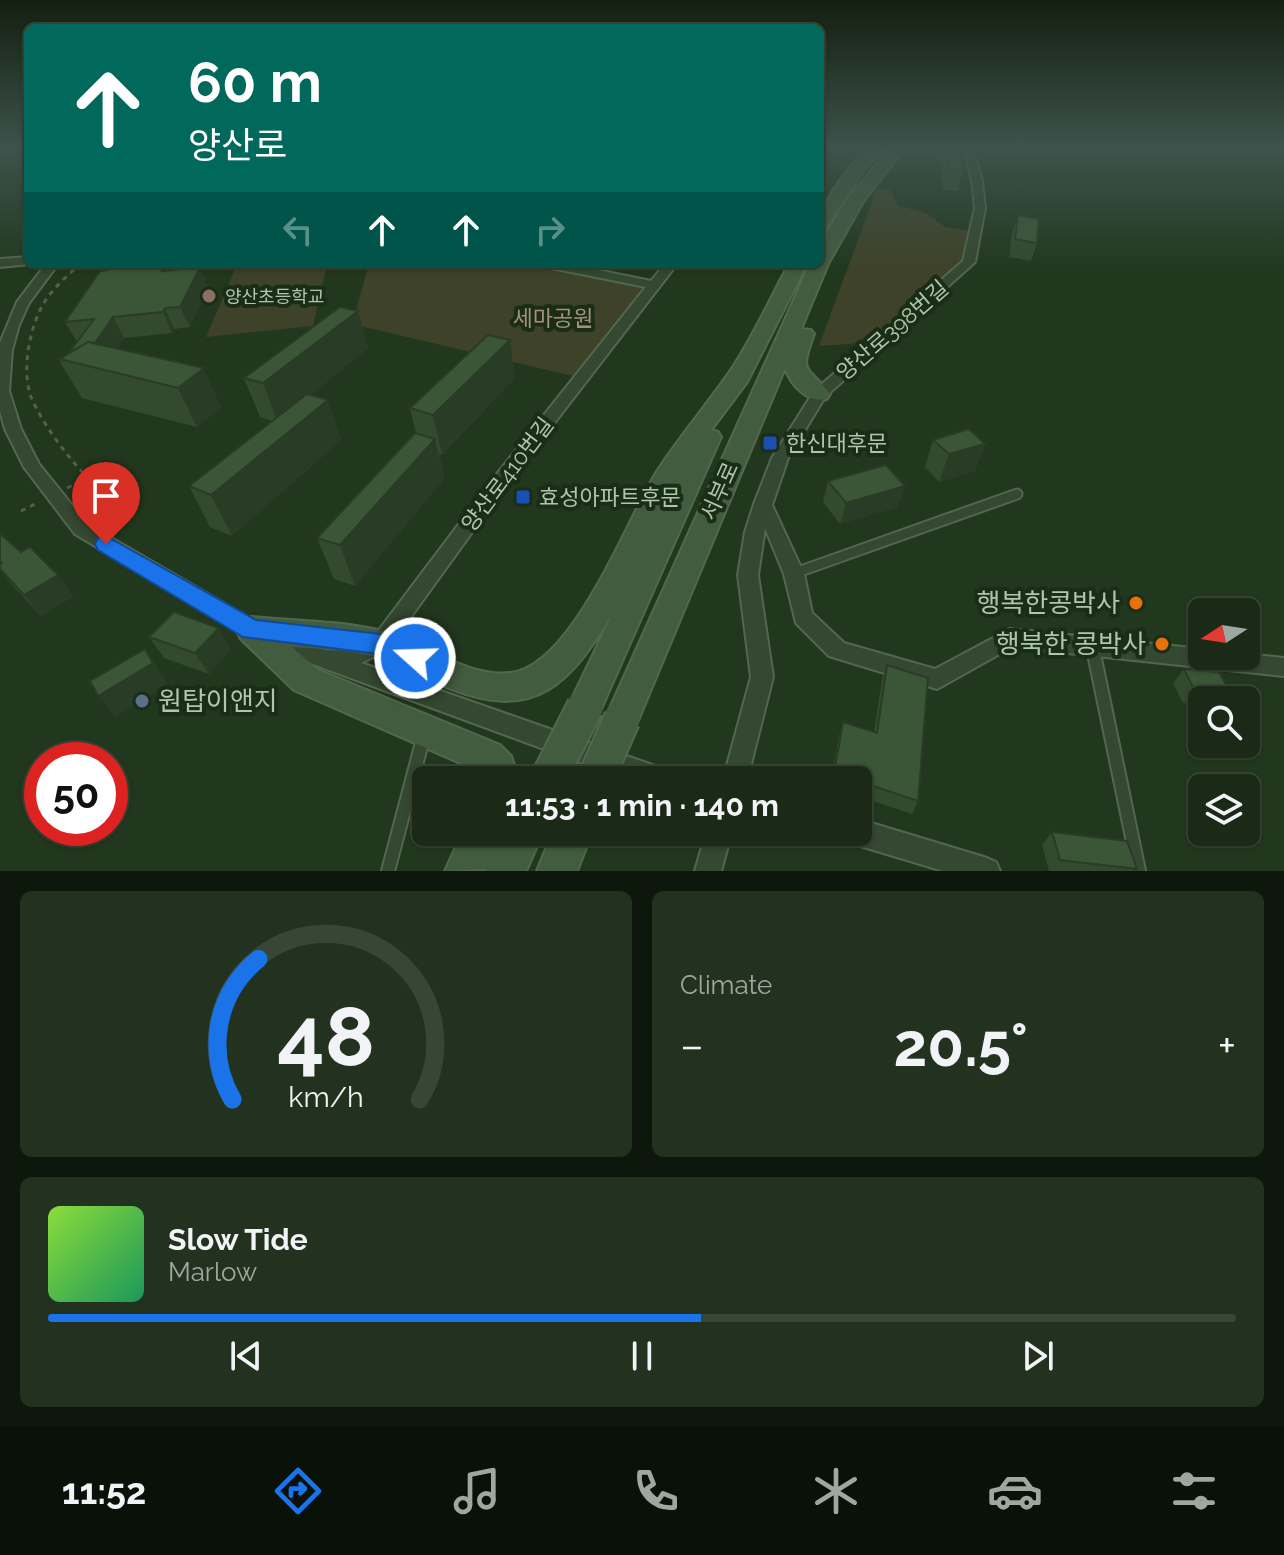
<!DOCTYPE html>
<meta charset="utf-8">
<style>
body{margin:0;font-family:Raleway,"Noto Sans KR",sans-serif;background:#23321f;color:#f1f3f6;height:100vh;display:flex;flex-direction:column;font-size:30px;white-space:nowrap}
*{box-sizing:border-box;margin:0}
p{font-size:26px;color:#9fa7a1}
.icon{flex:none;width:44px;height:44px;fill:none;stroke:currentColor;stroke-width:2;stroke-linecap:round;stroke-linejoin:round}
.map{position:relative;height:871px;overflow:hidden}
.sheet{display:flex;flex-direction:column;gap:20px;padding:20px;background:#0e170c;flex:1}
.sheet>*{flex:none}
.guide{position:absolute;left:24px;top:24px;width:800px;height:244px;border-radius:12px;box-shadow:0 2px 6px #0004,0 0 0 2px #384635;background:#00695c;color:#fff;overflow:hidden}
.needle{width:52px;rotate:258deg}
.fabs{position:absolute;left:1188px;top:598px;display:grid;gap:16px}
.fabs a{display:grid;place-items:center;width:72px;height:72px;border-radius:12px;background:#1a2a16;box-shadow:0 2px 6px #0004,0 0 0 2px #384635;font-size:40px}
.speed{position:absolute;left:24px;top:742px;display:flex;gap:16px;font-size:40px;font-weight:700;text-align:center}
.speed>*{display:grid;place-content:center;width:104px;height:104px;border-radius:50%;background:#1a2a16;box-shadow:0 2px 6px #0004,0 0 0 2px #384635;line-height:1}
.speed .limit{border:12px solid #d22;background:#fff;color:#111}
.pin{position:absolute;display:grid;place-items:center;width:68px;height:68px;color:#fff;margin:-82px -34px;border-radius:50% 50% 50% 0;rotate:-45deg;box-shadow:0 0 8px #0007}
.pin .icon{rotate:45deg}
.me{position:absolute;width:88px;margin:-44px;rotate:290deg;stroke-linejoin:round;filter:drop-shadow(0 0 6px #0008)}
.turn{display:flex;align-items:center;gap:28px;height:168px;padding:0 32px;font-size:36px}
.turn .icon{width:104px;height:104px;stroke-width:2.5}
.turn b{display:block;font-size:56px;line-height:68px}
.lanes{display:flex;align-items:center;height:76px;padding:0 32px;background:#0003;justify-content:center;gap:40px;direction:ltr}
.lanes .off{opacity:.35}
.big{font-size:60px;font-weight:700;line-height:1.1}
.sheet .widget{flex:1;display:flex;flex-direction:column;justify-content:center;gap:12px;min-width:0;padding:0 28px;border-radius:12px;background:#23321f}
.sheet .dial{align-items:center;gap:0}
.dial svg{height:208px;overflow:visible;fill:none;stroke:#384635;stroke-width:7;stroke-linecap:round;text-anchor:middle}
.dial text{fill:#f1f3f6;stroke:none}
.song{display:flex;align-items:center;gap:24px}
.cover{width:96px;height:96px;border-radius:12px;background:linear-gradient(135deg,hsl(90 70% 55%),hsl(150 70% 35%))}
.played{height:8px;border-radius:4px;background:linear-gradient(90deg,#1a73e8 55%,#384635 55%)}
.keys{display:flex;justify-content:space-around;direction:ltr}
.heat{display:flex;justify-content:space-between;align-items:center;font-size:44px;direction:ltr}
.sheet .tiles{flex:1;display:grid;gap:20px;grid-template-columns:1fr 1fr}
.widget:last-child{grid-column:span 2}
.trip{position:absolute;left:412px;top:766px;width:460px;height:80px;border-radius:12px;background:#1a2a16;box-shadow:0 2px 6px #0004,0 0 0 2px #384635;font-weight:700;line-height:80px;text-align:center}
.menu{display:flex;height:128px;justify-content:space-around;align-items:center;background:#0a1109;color:#9fa7a1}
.menu .icon{width:56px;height:56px}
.menu .on{color:#1a73e8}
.menu b{font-size:36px;color:#f1f3f6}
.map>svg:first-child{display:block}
</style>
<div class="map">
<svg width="1284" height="871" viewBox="0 0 1284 871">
<rect width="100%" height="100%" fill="#22381e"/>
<!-- green -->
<path fill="#3e4229" d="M877,188L890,190L899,206L926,213L945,227L977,232L969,262L878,342L819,346Z
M273,264H327L313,326L206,337L236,267Z
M369,264H553L652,285L581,378L352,324Z"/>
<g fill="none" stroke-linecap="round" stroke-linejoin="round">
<!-- service-far1 casing -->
<g stroke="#52674f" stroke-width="13">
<path id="service-far1" d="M795,573L1017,494"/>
</g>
<!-- service casing -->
<g stroke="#52674f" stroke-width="16">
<path id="service" d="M1093,649L1139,871
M388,871L424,735"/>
</g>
<!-- minor casing -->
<g stroke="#52674f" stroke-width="4">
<path id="minor" d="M964,147H972L982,180L985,208L975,262L825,397L788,458L772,505L804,574L812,613L844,643L935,669L1010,629L1202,649V656H1246V654L1284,658V676L1012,647L937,689L829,656L796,623L784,574L765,528L758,575L773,677L747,780H723L751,677L738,575L745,532L754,504L772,458L814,391L963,261L975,208L972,180Z
M28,257L30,264L0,267V259Z
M46,264H58L29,303L19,325L12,350L9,391L21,429L39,464L87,524L265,627L268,633L265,639L258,642L251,639L75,534L24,467L5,429L0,411V343L17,302Z
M545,264H568L651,281L665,264H677L501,492L387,650L361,663L661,768L670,771L673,780H628L272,649L268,643L272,637L279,634C321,649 330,660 373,638L489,484L646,287L551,268Z
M858,819L987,858L996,862L1000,871H943L857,845L848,841L844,832H858Z
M706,832H732L721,871H695Z"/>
</g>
<!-- secondary casing -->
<g stroke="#52674f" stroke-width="4">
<path id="secondary" d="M871,147H886L865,168L826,228L820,230C820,199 849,167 871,147Z
M892,147H906L864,200L828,264L801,329L811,330L814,334C798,376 808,365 830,394L827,399C808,404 791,385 785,368L634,730L622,735L610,730L605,719L810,264H820C820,224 866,177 892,147Z
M789,264H807L747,382L711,430L718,432L721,437L597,718L585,723L573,718L568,707L613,613C570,683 537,722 451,689C430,680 410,668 389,661C359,650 324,649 292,647L318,670L500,745L511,756L519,780H483L474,769L294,690L241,639L236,630L241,621L252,617C294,621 337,621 378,630C421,640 465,678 510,673C572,667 626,522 656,473C679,437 707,405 731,370C753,337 770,299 789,264Z
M463,832H503L501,838L504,832H543L526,871H486L487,869L445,871Z
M553,832H592L577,871H537Z"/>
</g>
<!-- path -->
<path stroke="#556046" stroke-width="3" stroke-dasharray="5 5" stroke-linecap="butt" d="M67,488L88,478C68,458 42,423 31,397C21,369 30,325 45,301C54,287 68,276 79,264
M21,511L39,502"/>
<!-- service-far1 -->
<use href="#service-far1" stroke="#354831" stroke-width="9"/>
<!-- service -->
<use href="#service" stroke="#354831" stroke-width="12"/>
<!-- minor -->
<use href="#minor" fill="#354831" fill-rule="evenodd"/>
<!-- secondary -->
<use href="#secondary" fill="#425c3f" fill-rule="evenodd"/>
<!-- secondary-bridge casing -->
<g stroke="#52674f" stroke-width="39" stroke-linecap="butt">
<path id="secondary-bridge" d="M548,780L585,707
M595,780L622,719"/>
</g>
<!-- secondary-bridge -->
<use href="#secondary-bridge" stroke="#425c3f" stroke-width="35"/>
</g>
<!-- wall -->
<path fill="#334a2e" d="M938,147H960L961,153L960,159L963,170L958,191L944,190L941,178L943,172L938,150Z
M1018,215L1037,243L1031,261L1009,257L1012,233Z
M112,264H185L183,269L200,267L208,287L190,327L174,329L172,333L124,338L117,348L221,407L197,427L82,398L61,364L60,359L69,353L77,342L65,322Z
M358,311L368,348L311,395L328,400L341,440L232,536L210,527L189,486L272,421L260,417L244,378Z
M515,378L442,455L439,454L444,479L355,586L334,579L317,538L416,434L410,408Z
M933,440L985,444L975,471L939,482L925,467Z
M828,481L898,507L840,524L823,502Z
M0,534L21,552L74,596L41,616L14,587L0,570Z
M149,637L231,649L209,674L164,658Z
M887,665L918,801L912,814L858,796V780H831L839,736L843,722L874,732L882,679Z
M1184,669L1230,692L1223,700H1202V705L1183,703L1173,683Z
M1052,832L1137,869L1135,871H1049L1042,845Z"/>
<!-- shaded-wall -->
<path fill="#293c26" d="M166,264H185L171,290L162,271Z
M200,267L208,287L190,327L180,307Z
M165,308L174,329L172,333L163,312Z
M358,311L368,348L278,423L263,383Z
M113,317L124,338L103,370L82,362Z
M510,340L515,378L442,455L433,415Z
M204,368L221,407L197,427L178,388Z
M328,400L341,440L232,536L211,495Z
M435,439L444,479L355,586L340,545Z
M985,444L975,471L939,482L949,454Z
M905,486L898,507L840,524L846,503Z
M58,575L74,596L41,616L24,595Z
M219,628L231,649L209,674L195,653Z
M145,649L168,684L115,717L98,696Z"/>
<!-- building -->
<path fill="#3b5636" stroke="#293c26" stroke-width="2" d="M947,147H960L961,153L948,152Z
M947,157L960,158L963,170L950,169Z
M1018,215L1039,219L1037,243L1015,239Z
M112,264H166L162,271L200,267L180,307L165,308L163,312L113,317L95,343L88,342L69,353L94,319L65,322L100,271L107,270Z
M340,307L358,311L263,383L244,378Z
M488,335L510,340L433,415L410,408Z
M88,342L204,368L178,388L60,359Z
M307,394L328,400L211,495L189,486Z
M969,429L985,444L949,454L933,440Z
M415,433L435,439L340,545L317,538Z
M886,465L905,486L846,503L828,481Z
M0,534L21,552L30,547L58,575L24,595L0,569V564L2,563L0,561Z
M174,612L219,628L195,653L149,637Z
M145,649L153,663L98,696L90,681Z
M887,665L928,678L918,801L834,773L843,722L877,733Z
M1184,669L1219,672L1230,692L1194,689Z
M1052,832L1127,841L1137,869L1060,860Z"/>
<!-- sky -->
<linearGradient id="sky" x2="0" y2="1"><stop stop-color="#131f10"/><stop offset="0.55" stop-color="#3e534c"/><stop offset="1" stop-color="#3e534c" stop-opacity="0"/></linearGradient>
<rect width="1284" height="269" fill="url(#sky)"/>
<!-- route -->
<path fill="#1a73e8" stroke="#114b97" stroke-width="2" d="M106,536L256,620L380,634L424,650L427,658L424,665L415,668L379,654L243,637L98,550L95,544L98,538Z"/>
<!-- markers -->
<circle fill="#8d6e63" stroke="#1a2d17" stroke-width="3" cx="209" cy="296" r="8"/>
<g fill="#1a4fb4" stroke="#1a2d17" stroke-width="3">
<rect x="762" y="435" width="16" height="16" rx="4"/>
<rect x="515" y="489" width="16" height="16" rx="4"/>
</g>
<g fill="#e8710a" stroke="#1a2d17" stroke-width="3">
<circle cx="1136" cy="603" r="8"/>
<circle cx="1162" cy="644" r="8"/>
</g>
<circle fill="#5c6f8a" stroke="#1a2d17" stroke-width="3" cx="142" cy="701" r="8"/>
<g text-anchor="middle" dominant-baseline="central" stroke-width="8" stroke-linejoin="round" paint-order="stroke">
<!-- far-poi labels -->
<g font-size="18" fill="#aec6ab" stroke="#1a2d17" text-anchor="start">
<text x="225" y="296">양산초등학교</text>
</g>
<!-- park labels -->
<g font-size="22" fill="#a79079" stroke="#1a2d17">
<text x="553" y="318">세마공원</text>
</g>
<!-- street labels -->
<g font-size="22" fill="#aec6ab" stroke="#1a2d17">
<text transform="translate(892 330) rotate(-41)">양산로398번길</text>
<text transform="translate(507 474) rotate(-53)">양산로410번길</text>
<text transform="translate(719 491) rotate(-66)">서부로</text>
</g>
<!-- poi labels -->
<g font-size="22" fill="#aec6ab" stroke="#1a2d17" text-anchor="start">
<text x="786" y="443">한신대후문</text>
<text x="539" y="497">효성아파트후문</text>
</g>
<!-- near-poi labels -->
<g font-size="26" fill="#aec6ab" stroke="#1a2d17" text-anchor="end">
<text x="1120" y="603">행복한콩박사</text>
<text x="1146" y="644">행북한 콩박사</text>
<text x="158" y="701" text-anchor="start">원탑이앤지</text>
</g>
</g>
</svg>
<div class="fabs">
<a><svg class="needle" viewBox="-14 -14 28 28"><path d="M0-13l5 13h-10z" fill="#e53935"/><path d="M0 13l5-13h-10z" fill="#9fa7a1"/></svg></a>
<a><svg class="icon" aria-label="search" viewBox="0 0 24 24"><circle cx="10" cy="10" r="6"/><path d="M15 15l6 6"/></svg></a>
<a><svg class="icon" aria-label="layers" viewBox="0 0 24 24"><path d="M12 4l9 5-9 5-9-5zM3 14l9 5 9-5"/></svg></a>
</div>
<div class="speed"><div class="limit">50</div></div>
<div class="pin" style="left:106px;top:544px;background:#d93025"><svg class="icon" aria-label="arrive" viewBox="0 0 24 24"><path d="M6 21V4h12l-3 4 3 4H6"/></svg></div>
<svg class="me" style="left:415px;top:658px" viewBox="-20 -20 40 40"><circle r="17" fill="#1a73e8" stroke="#fff" stroke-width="3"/><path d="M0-11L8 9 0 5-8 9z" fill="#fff"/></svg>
<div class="trip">11:53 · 1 min · 140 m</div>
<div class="guide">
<div class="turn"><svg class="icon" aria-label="ahead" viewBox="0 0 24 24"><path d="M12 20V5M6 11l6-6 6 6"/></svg><div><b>60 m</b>양산로</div></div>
<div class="lanes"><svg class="icon off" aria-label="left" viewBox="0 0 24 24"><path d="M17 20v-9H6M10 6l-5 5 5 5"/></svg><svg class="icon" aria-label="ahead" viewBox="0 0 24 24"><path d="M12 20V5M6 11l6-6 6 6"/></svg><svg class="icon" aria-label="ahead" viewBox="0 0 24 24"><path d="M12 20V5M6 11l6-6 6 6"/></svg><svg class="icon off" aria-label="right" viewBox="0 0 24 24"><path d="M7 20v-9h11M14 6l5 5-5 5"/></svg></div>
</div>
</div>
<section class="sheet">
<div class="tiles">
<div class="widget dial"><svg viewBox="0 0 100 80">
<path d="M14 69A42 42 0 1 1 86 69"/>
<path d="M14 69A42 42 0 0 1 24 15" stroke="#1a73e8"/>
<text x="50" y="56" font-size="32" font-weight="700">48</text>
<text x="50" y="72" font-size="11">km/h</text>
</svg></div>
<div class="widget"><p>Climate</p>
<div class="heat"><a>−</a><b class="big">20.5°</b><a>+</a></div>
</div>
<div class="widget">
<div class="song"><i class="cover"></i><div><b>Slow Tide</b><p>Marlow</p></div></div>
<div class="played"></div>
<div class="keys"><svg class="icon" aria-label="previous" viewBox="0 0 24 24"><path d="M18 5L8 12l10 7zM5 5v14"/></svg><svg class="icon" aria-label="pause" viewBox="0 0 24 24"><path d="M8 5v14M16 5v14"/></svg><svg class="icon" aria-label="next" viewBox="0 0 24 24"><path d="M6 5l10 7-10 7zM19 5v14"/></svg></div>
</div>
</div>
</section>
<nav class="menu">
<b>11:52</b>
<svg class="icon on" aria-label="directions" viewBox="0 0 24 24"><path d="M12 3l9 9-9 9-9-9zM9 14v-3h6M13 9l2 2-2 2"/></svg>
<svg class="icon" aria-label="music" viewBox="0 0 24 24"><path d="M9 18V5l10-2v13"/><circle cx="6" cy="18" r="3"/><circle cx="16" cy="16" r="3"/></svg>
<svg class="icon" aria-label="phone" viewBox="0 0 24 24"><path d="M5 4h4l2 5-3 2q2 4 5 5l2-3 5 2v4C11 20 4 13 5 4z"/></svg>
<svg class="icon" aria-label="climate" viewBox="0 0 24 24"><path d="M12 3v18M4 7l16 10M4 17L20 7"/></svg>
<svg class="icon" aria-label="car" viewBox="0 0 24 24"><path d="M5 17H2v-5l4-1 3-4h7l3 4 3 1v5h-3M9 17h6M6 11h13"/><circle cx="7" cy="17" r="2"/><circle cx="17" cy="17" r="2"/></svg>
<svg class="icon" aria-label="filters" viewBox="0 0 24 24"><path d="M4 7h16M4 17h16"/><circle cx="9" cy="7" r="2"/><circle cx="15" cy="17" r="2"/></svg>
</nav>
